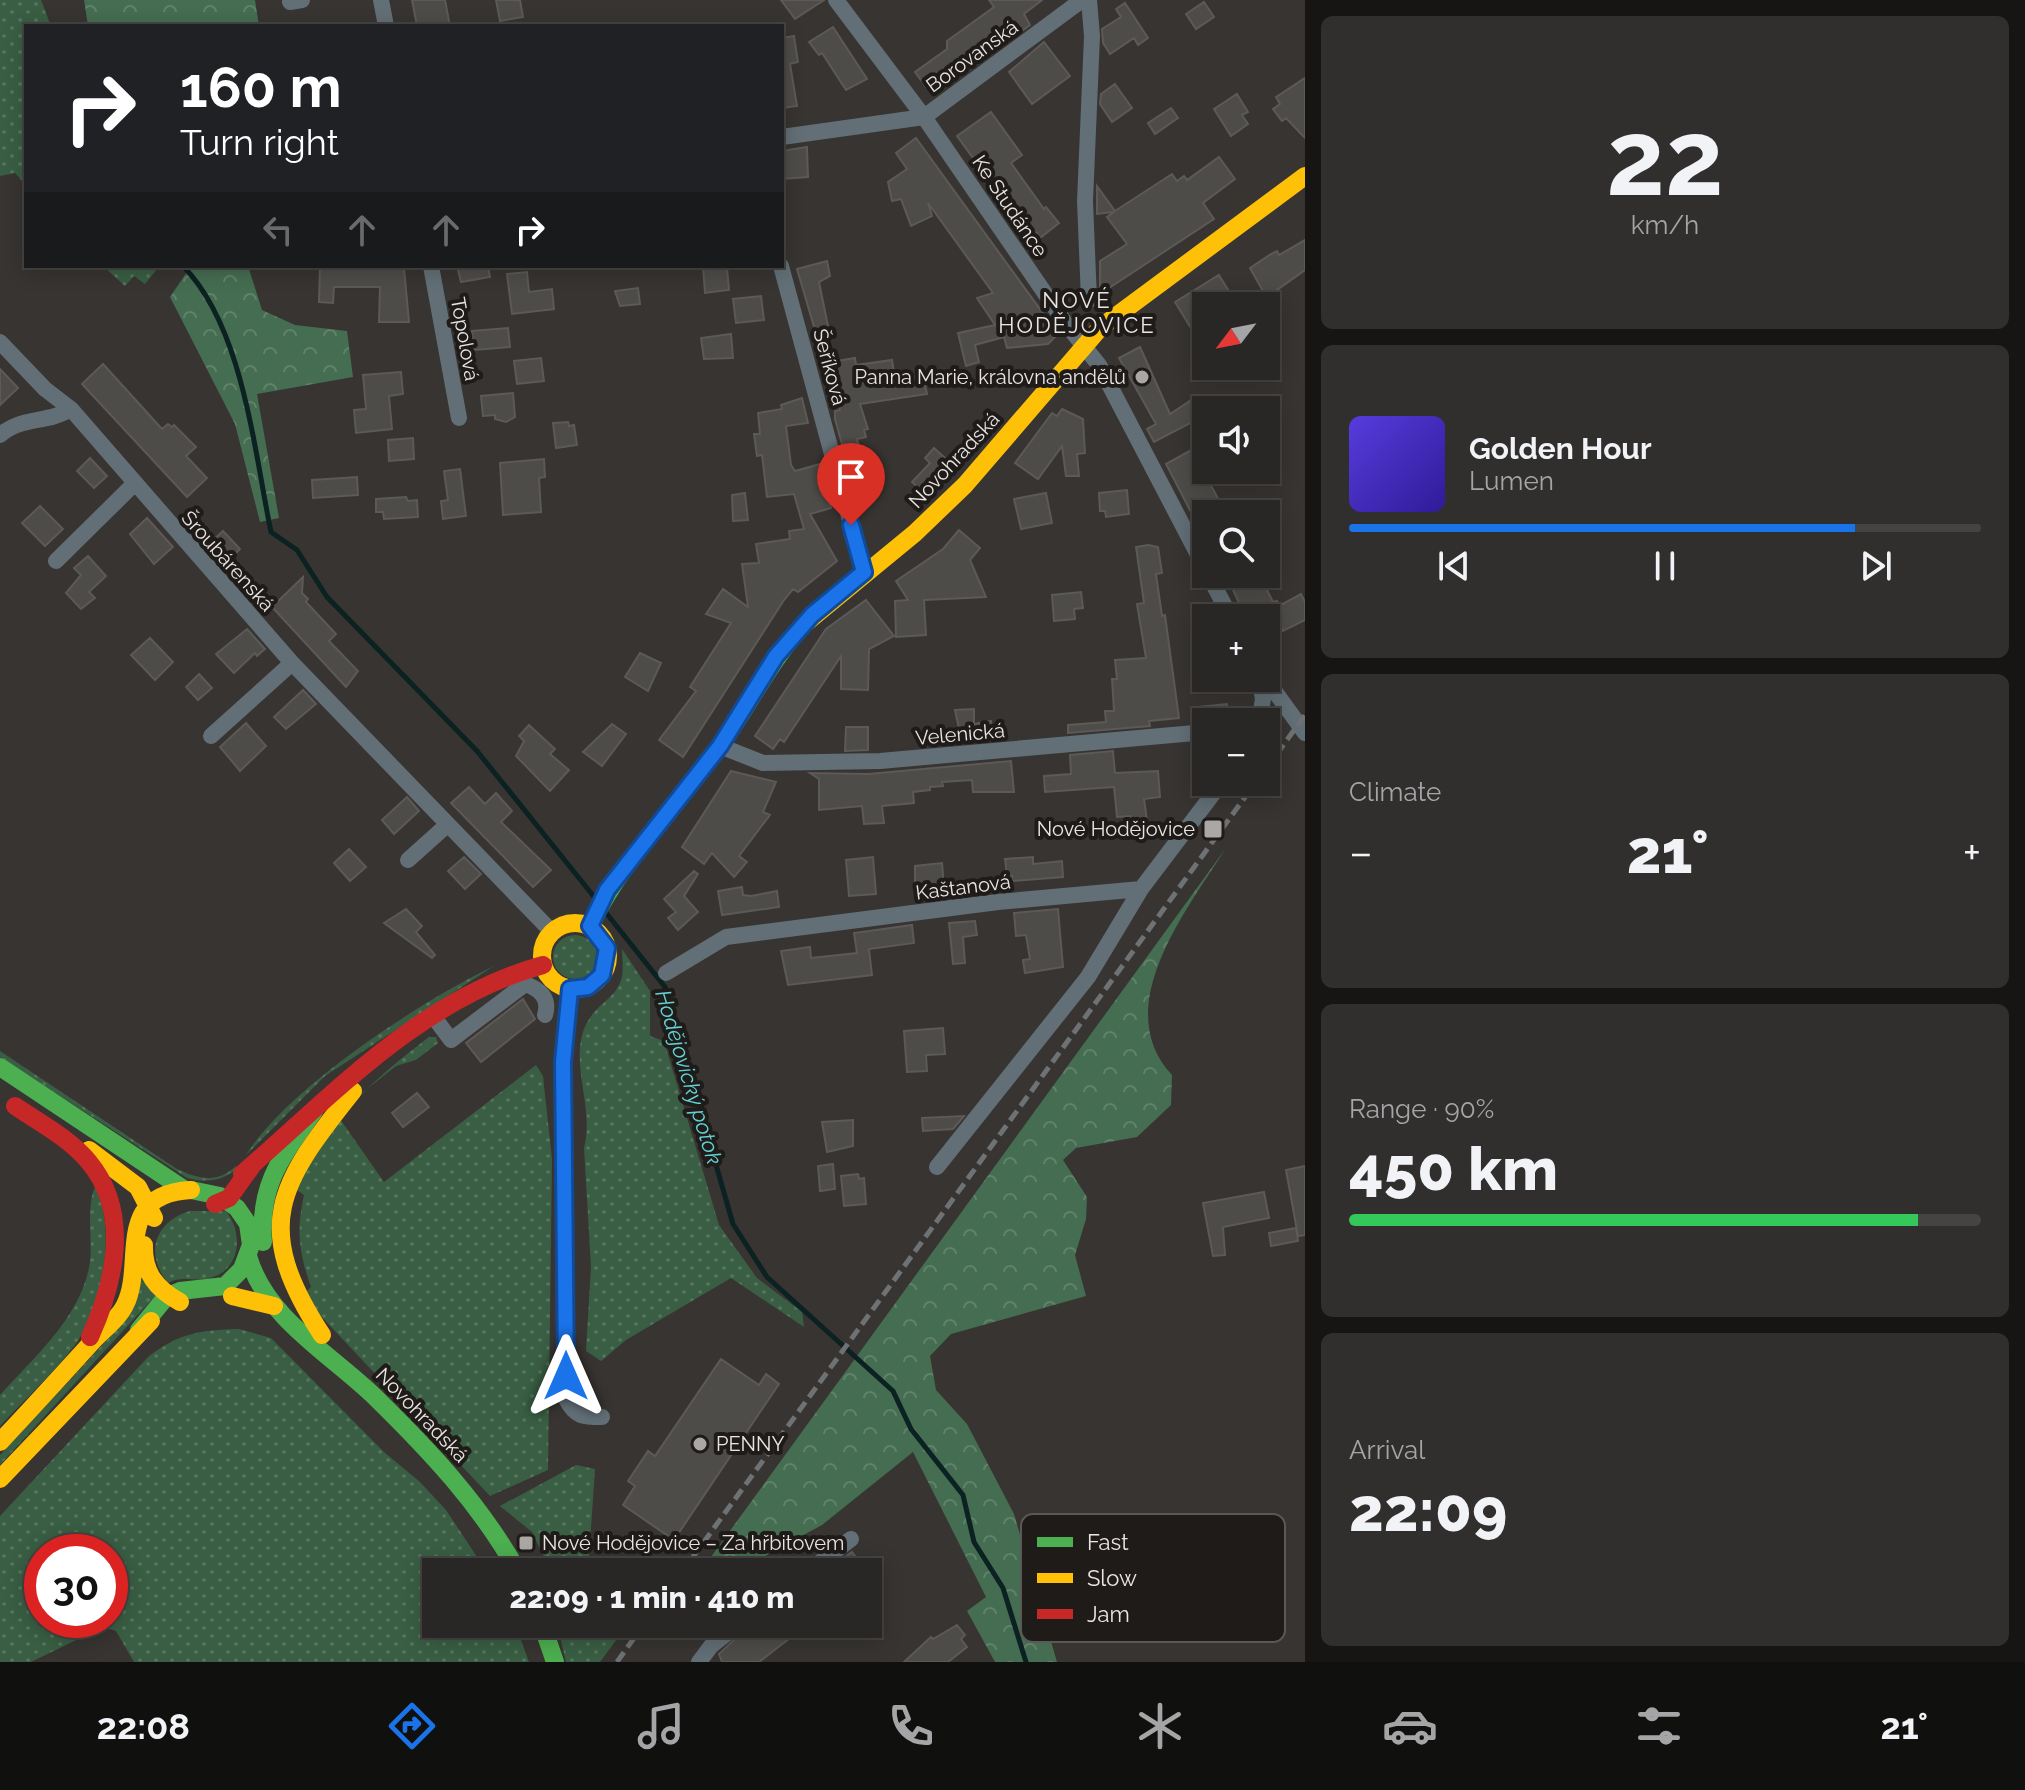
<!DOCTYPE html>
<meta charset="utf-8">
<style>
body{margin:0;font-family:Raleway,sans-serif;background:#312f2d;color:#f1f3f6;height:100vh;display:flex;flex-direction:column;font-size:30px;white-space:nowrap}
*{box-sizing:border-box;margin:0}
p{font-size:26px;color:#a5a5a7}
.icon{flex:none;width:44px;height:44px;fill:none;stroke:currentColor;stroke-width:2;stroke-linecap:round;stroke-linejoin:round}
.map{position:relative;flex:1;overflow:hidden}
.drawer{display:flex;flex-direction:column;gap:16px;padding:16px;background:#171514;width:720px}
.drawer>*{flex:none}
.banner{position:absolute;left:24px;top:24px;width:760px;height:244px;border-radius:0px;box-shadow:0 4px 20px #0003,0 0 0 2px #454442;background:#202124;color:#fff;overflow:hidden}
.needle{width:52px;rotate:238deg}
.buttons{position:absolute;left:1192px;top:292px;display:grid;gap:16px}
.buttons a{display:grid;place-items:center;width:88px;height:88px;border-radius:0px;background:#292725;box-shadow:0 4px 20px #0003,0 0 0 2px #454442;font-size:40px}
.speed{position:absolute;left:24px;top:1534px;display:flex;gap:16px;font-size:40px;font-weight:700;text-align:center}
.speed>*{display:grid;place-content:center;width:104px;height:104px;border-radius:50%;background:#292725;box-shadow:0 4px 20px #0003,0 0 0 2px #454442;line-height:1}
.speed .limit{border:12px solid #d22;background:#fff;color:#111}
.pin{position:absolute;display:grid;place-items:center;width:68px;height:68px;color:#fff;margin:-82px -34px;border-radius:50% 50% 50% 0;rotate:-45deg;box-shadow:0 0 8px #0007}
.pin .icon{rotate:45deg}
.me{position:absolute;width:88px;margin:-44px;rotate:0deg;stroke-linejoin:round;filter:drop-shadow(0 0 6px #0008)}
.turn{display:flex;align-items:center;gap:28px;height:168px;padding:0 24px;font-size:36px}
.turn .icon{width:104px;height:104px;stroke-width:2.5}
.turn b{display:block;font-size:56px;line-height:68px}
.lanes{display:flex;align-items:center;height:76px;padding:0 24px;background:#0003;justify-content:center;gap:40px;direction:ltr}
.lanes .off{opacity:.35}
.big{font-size:60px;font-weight:800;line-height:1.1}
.drawer .card{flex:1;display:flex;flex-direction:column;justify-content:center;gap:12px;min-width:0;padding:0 28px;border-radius:12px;background:#312f2d}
.drawer .dial{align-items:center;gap:0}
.dial b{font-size:104px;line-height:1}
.song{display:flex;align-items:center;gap:24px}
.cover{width:96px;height:96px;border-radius:12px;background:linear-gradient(135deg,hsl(250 70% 55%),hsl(250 70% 35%))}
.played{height:8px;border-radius:4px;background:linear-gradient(90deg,#1a73e8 80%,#454442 80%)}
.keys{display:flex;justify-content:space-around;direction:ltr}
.heat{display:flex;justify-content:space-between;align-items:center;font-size:44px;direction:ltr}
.charge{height:12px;border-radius:6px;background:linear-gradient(90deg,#34c759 90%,#454442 0)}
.trip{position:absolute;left:422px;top:1558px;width:460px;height:80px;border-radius:0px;background:#292725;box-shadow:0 4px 20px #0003,0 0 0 2px #454442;font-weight:800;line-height:80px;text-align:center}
.dock{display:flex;height:128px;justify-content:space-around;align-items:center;background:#10100f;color:#a5a5a7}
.dock .icon{width:56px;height:56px}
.dock .selected{color:#1a73e8}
.dock b{font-size:36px;color:#f1f3f6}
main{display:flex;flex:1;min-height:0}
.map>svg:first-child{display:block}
</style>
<main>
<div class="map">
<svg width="1305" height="1662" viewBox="0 0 1305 1662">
<defs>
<pattern id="grass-dots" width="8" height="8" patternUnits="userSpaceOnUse" patternTransform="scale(2)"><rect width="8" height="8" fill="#395e43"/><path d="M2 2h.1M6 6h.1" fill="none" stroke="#56755e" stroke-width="1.8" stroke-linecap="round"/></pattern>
<pattern id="forest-crowns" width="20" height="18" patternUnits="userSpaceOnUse" patternTransform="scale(2)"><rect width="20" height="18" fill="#456d51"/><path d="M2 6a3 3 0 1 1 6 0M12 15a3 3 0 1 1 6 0" fill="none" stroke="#60826a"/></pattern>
</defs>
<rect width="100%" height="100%" fill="#373431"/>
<!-- grass -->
<path fill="url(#grass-dots)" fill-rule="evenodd" d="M0,0H41L51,26H26V185L15,173L0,176Z
M103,266H154L158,268L145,284L134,276L125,286Z
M553 957a22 22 0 1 1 44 0a22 22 0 1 1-44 0Z
M622,949L650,991V1036L664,1041L719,1225L757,1278L802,1312L804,1327L731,1278L626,1340L601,1361L586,1351L591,1267L584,1148C594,1111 573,1072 582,1035C591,1004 614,1002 621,980C624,971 622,958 622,949Z
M494,966L325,1076L246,1155C288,1088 422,1000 494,966Z
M429,1037H436L438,1043L416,1060L396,1066L362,1093L340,1119L384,1182L536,1065L543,1076L552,1159L548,1470L490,1496L302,1296L311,1287C299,1253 296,1230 304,1195L294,1188L296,1183C329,1121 373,1079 429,1037Z
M0,1051L177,1169C199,1179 217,1184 236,1166V1170C221,1181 205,1183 187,1178L0,1057Z
M95,1187C117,1228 103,1308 75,1345C53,1374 25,1399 0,1426V1395C34,1357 78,1320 89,1268C94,1243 85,1210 95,1187Z
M190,1211H226C245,1235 240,1274 205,1279C192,1281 180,1276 168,1283C144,1254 155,1221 190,1211Z
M139,1277L156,1295L0,1465V1455L121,1325Z
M239,1329L271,1338L384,1452L420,1482L446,1510L487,1572H436V1624H515L529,1662H134L116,1631L103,1627L31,1662H0V1516L148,1357C179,1333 200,1330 239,1329ZM42,1552H110V1620H42Z
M576,1465L595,1469L588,1572H543L546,1561L532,1532L500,1506Z
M557,1624H628L600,1662H566Z"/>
<!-- forest -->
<path fill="url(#forest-crowns)" d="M84,0H255L259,26H88Z
M191,266H248L262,310L295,325L347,331L353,377L257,394L279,518L260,522L235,424L170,297Z
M1226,848C1189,907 1108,1007 1172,1075L1171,1105L1137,1137L1076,1148L1063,1160L1087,1197L1086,1219L1075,1255L1086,1296L951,1334L930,1356L936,1390L967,1424L1014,1514L1057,1662H995L967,1611L986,1597L913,1452L822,1525L735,1572H700Z"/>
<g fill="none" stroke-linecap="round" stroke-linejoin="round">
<!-- stream -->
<path stroke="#0c2122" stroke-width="5" d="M183,266C243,327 254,450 271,532L297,550L327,597L477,751L595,898
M603,909L665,987L733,1224L767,1277L893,1391L911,1429L963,1495L974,1542L1003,1588L1026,1662"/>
</g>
<!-- building -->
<path fill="#4e4c49" stroke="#5c5956" stroke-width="2" d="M412,0H445L450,26H417Z
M496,0H520L523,17L500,21Z
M781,0H824L795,19Z
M989,0H1042L1024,14L1030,25L1015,36L1009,28L926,87L915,72L947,49V41L994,7Z
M1204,2L1214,17L1196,29L1186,14Z
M1125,3L1148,38L1138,45L1134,38L1110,54L1103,43L1102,29L1121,17L1116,9Z
M833,27L867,79L846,90L822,53L819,55L809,42Z
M794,36L798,62L790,64L797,106L782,108V59H785L782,38Z
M1044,42L1070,76L1032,104L1009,72Z
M1305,78V138L1286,118L1282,121L1273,109L1280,104L1276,97Z
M1115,84L1132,108L1112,122L1100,104L1101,94Z
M1237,94L1248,112L1242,115L1248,124L1231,136L1214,109Z
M1171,108L1178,118L1155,134L1148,123Z
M991,112L1022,155L1011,163L1044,209L1046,207L1059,223L1040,238L1037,233L1031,238L957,136Z
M916,138L1058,334L1048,344L1007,348L1004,337L975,345L979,362L966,366L958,333L995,325L977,298L993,293L928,203L932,216L911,226L901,199L892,201L888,182L907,169L896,153Z
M807,147L808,177L782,179V151Z
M1219,157L1235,179L1203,203L1214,219L1100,294V261L1127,244L1107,217L1114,212L1097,214V186L1115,211L1172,174L1177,181L1184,176L1187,180Z
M1305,240V270L1270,295L1268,291L1264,293L1250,268L1271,254L1277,251L1279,255Z
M827,261L830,276L819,282L828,326L815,330L797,269Z
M320,266L404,268L409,322H379L380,287H334L333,303L319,302Z
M457,266H488L490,277L461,282Z
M703,266L727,268L729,290L705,293Z
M527,272L529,292L552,289L554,309L512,314L507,274Z
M1219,275L1238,306H1206V353L1175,302Z
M638,288L640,304L620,306L615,291Z
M761,296L764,320L736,323L733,299Z
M508,328L510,347L474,350L472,331Z
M731,334L733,358L704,359L701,338Z
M1140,347L1170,414L1199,395L1206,407V415L1154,442L1147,429L1156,424L1119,358Z
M541,358L544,381L517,384L514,361Z
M855,358L856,365L892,360L895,380L923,375L927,394L860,404L868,429L864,430L866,437L857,439L863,466L849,469L835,419V411L840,410L831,362Z
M103,364L162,429L168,424L172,427L174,425L196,447L186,456L207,478L187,497L82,384Z
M0,369L18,388L0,405Z
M401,372L403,394L389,396L392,429L356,433L354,410L366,409L363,375Z
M513,393L515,417L506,422L495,419V415L483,416L481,396Z
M802,398L808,423L786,426L791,465L795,471L820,464L831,508L810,514L837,561L798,592L793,589L784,600L683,757L659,740L696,691L690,687L731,623L706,614L723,589L748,607L742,564L759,563L756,544L790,539L789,531L804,529L794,494L767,497L762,455L757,456L754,434H760L758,413L782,409L781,405Z
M1062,409L1083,419L1085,453L1077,454L1079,476H1066L1062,446L1038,479L1015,463L1052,413L1057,416Z
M568,422L569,426L574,425L577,445L556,448L553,423Z
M413,438L414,459L389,461L388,440Z
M1206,442V470H1232L1209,482L1220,502L1211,507L1215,514H1206V541L1166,464Z
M934,448L955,467L927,496L912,482L930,463L925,458Z
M90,458L107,476L94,488L77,471Z
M544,459L545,477L539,478L541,512L503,515L500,463Z
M460,469L466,516L443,519L441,501L448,500L444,471Z
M357,477L358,495L313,498L312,480Z
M1127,490L1129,514L1106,517L1105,511H1100L1099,493Z
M745,493L748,520L733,521L732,495Z
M1046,493L1052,523L1021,529L1014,499Z
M406,497L408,501L417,500L418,517L384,519L383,512H376V499Z
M40,506L63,529L45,546L22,523Z
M147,518L173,547L154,564L130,534Z
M959,530L980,548L970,560L986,597L924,600L926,635L896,637L895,601L908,600L896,581L943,549Z
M223,531L240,549L228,561L211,542Z
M1148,545L1158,547L1162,573L1156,574L1162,616L1165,615L1179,718L1149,721L1150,726L1068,733V725L1106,722L1105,711H1114L1112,679H1117L1115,660L1146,658L1137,604L1144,603L1136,547Z
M88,556L106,576L89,592L95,598L81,609L66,593L81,575L74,568Z
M1260,576L1273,602L1277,601L1279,606L1301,594L1305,602V620L1283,631L1279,622L1266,629V618H1246L1233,590Z
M303,577L302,593L308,599L306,602L336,634L329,641L358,671L346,687L272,607Z
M1081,592L1083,608L1074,609L1075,619L1054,621L1052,595Z
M866,600L894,636L869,649L868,690L841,689V656L784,742L780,739L773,749L755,736L826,629Z
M247,629L265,649L257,656L255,653L234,673L216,654Z
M150,638L173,662L155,680L131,655Z
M640,653L661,663L648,691L625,677Z
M199,674L212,688L198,700L186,687Z
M303,690L316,704L286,729L274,717Z
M1227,704L1228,716L1200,719L1199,707Z
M974,709V724L991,721L993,740L962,743L955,710Z
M246,723L266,746L240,771L220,747Z
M612,724L626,734L602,766L583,752Z
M529,725L555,749L550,754L569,770L550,791L516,756L524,741L519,736Z
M846,727H868V750L845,751Z
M1113,751L1115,773L1158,771L1160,797L1144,799L1148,828L1132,830L1130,816L1117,817L1114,787L1045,792L1044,776L1071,774L1070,755Z
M1011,761L1014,792H973L972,780L942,782L943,786L930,787V790L913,792L914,803L882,806L884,823L864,824L862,806L819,810V779L810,773L868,774Z
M731,771L776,782L763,812L770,815L739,856L747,862L734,877L712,853L704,864L682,847Z
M469,787L485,804L496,793L512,811L501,822L551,870L533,887L451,803Z
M407,797L419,811L394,834L382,820Z
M349,849L366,867L350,881L334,863Z
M464,857L481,874L465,889L448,871Z
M873,857L876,894L849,896L846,860Z
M1033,857V864L1062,861L1063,877L1012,881V876H1007L1005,859Z
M942,863L944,887L915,889V866Z
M694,871L698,874L684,896L698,912L678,930L668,918L676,912L664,899Z
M742,887L743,895L751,896L777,891L779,907L722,915L718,891Z
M406,909L422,926L416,932L435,955L432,958L384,923Z
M1058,909L1063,967L1025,973L1023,960L1030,959L1026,935L1016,936L1014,913Z
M975,921L977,935L963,937L965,963L953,964L949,923Z
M912,925L914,943L869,949L872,975L788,985L781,951L810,947L811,958L857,953L854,933Z
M523,999L535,1019L481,1062L466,1043Z
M943,1028L945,1054L926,1055L927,1071L907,1072L904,1031Z
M417,1093L429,1107L403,1127L392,1113Z
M964,1116L953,1129L923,1131L922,1118Z
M853,1120V1146L827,1152L822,1122Z
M833,1164L835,1189L820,1191L818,1166Z
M1305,1166V1235L1298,1236L1286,1170Z
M858,1174L859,1179L864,1178L866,1204L844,1206L841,1176Z
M1264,1192L1269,1218L1223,1227L1225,1255L1213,1256L1203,1203Z
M1296,1228L1298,1241L1271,1246L1269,1233Z
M721,1359L759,1385L766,1374L779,1384L674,1540L623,1505L635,1486L628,1481L648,1451L655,1456Z
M852,1552L867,1572H825Z
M751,1624H808L759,1662H722L719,1654Z
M957,1625L965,1635L961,1639L967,1647L948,1662H904L931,1637L933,1639Z"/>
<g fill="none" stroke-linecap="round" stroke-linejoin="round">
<!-- street -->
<path stroke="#626f76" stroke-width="16" d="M381,0L386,26
M836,0L924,117L1066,324L1099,365L1206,570
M1089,0L1092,36L1085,201L1089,300
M290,2L302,0
M782,137L924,117L1082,0
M431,266L459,418
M781,266L864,572
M0,342L45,389L71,409L292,663L552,932
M0,435C22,416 47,424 71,409
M56,561L134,484
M1208,574L1231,618
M1265,678L1305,733
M1259,722L1263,699L1259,678
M211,736L292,663
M720,746L763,763L880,761L1206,732
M408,860L447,825
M666,973L726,937L998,902L1141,889L1222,782
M570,989L563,1062L566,1399C575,1417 583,1417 602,1417
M433,1016L451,1040L525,984C540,989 550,998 545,1015
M937,1167L1088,977L1141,889
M807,1572L851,1539
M699,1662L711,1646L739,1624"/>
<!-- fast -->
<path stroke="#4caf50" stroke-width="18" d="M590,926C622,859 676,807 719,747C748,707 769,663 802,626
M0,1067L185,1190
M263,1242C259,1183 282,1157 314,1111
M248,1256C266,1319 331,1354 376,1398C430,1451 481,1505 518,1572
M139,1330L166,1297L180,1291L225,1286L242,1269L251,1245L248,1224L237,1208L220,1196L191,1190
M542,1624L555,1662"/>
<!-- slow -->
<path stroke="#ffc107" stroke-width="18" d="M802,626L915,533L965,485L1100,328L1305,176
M542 956a33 33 0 1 1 66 0a33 33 0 1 1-66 0Z
M89,1150L138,1187L154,1218
M144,1245C143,1272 156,1289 180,1302
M232,1296L274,1306
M322,1335C251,1226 278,1185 353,1091
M0,1442C31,1409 62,1375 92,1342C102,1331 119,1318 125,1305C146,1264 112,1194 191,1190
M0,1479L151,1321"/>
<!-- jam -->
<path stroke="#c62828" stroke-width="18" d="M15,1106C40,1123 69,1138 89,1162C131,1213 115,1282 90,1337
M242,1174C334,1094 422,998 543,965
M215,1204L229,1198L252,1166"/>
<!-- rail -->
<path stroke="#6e7274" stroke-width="5" stroke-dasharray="12 6" stroke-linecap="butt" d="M1266,769L1305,715
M682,1572L1256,782
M617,1662L644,1624"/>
</g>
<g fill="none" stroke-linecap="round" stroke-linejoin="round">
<!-- route casing -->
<g stroke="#114b97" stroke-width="20">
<path id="route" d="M566,1376L563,1062L570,989L588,987L602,975L607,948L590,926L607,890L720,746L776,656L812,615L864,572L851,525"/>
</g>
<!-- route -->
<use href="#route" stroke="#1a73e8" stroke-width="14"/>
</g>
<!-- markers -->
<g fill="#aba7a4" stroke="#1f1b19" stroke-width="3">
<circle cx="1142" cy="377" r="8"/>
<rect x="1203" y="819" width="20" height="20" rx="4"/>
<circle cx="700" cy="1444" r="8"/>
<rect x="518" y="1535" width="16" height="16" rx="4"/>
</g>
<g text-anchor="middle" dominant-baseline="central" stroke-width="8" stroke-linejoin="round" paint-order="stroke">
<!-- street labels -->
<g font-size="20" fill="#eae5e2" stroke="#1f1b19">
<text transform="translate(972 56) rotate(-36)">Borovanská</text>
<text transform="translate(1010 206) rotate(56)">Ke Studánce</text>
<text transform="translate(465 339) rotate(80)">Topolová</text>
<text transform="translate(830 367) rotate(75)">Šeříková</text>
<text transform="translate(954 460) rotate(-47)">Novohradská</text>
<text transform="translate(228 561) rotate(48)">Šroubárenská</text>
<text transform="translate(960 734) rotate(-5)">Velenická</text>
<text transform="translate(963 887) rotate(-7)">Kaštanová</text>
<text transform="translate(422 1415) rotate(46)">Novohradská</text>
</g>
<!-- poi labels -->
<g font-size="20" fill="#eae5e2" stroke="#1f1b19" text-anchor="end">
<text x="1126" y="377">Panna Marie, královna andělů</text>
<text x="1195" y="829">Nové Hodějovice</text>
<text x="716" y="1444" text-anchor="start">PENNY</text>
<text x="542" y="1543" text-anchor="start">Nové Hodějovice – Za hřbitovem</text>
</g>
<!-- neighbourhood labels -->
<g font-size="22" letter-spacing="2" fill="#eae5e2" stroke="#1f1b19">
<text x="1077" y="300">NOVÉ<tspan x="1077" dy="25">HODĚJOVICE</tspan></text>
</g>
<!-- water labels -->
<g font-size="22" font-style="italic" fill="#62d3d5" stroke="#1f1b19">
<text transform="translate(689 1077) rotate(73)">Hodějovický potok</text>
</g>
</g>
<!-- legend -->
<rect x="1021" y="1514" width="264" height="128" rx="12" fill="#1f1b19" stroke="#5c5855" stroke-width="2"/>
<rect x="1037" y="1537" width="36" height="10" fill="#4caf50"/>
<rect x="1037" y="1573" width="36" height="10" fill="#ffc107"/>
<rect x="1037" y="1609" width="36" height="10" fill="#c62828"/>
<g font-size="22" fill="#eae5e2">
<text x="1087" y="1550">Fast</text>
<text x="1087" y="1586">Slow</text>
<text x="1087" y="1622">Jam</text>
</g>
</svg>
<div class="buttons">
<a><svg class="needle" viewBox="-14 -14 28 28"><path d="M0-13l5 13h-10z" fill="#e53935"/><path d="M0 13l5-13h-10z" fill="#a5a5a7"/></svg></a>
<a><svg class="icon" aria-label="sound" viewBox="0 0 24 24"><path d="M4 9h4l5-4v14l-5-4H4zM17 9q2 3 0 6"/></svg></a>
<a><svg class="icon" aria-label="search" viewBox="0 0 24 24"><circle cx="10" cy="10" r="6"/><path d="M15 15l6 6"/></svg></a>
<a>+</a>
<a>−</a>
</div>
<div class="speed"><div class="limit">30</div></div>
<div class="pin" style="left:851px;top:525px;background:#d93025"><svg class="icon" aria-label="arrive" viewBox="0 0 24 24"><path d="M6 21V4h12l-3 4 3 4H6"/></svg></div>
<svg class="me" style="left:566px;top:1376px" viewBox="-20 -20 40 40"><path d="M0-17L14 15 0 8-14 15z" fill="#1a73e8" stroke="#fff" stroke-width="4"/></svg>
<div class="trip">22:09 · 1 min · 410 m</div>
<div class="banner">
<div class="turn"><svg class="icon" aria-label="right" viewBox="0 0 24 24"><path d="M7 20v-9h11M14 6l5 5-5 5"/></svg><div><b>160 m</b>Turn right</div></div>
<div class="lanes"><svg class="icon off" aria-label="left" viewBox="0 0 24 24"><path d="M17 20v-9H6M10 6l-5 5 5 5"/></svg><svg class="icon off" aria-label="ahead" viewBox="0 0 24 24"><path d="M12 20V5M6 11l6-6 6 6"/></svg><svg class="icon off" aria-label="ahead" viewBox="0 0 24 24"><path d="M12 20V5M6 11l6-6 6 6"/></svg><svg class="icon" aria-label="right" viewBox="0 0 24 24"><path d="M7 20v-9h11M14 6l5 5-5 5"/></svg></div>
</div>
</div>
<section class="drawer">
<div class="card dial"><b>22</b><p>km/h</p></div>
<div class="card">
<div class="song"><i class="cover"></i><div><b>Golden Hour</b><p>Lumen</p></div></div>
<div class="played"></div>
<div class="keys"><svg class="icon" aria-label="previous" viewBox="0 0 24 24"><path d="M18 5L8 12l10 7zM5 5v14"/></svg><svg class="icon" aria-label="pause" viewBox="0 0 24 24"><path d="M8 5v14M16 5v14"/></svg><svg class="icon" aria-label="next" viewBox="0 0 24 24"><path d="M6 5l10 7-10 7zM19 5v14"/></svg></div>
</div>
<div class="card"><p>Climate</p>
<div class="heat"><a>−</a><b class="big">21°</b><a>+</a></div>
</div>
<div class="card"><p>Range · 90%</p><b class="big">450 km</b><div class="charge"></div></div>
<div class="card"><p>Arrival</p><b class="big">22:09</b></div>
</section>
</main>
<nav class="dock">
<b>22:08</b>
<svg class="icon selected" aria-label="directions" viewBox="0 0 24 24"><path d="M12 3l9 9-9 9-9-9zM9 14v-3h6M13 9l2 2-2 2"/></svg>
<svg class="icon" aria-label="music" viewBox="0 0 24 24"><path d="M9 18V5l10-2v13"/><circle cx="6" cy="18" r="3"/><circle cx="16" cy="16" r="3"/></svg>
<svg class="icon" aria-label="phone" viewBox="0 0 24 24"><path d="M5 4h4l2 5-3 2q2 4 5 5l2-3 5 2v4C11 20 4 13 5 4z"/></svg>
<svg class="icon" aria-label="climate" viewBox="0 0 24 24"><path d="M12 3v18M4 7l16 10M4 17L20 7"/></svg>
<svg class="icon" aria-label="car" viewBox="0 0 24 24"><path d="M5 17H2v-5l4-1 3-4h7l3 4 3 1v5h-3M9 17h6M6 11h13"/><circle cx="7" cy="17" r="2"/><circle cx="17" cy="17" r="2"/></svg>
<svg class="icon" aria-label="filters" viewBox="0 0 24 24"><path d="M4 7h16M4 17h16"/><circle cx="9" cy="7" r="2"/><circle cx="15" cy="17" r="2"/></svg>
<b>21°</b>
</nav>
